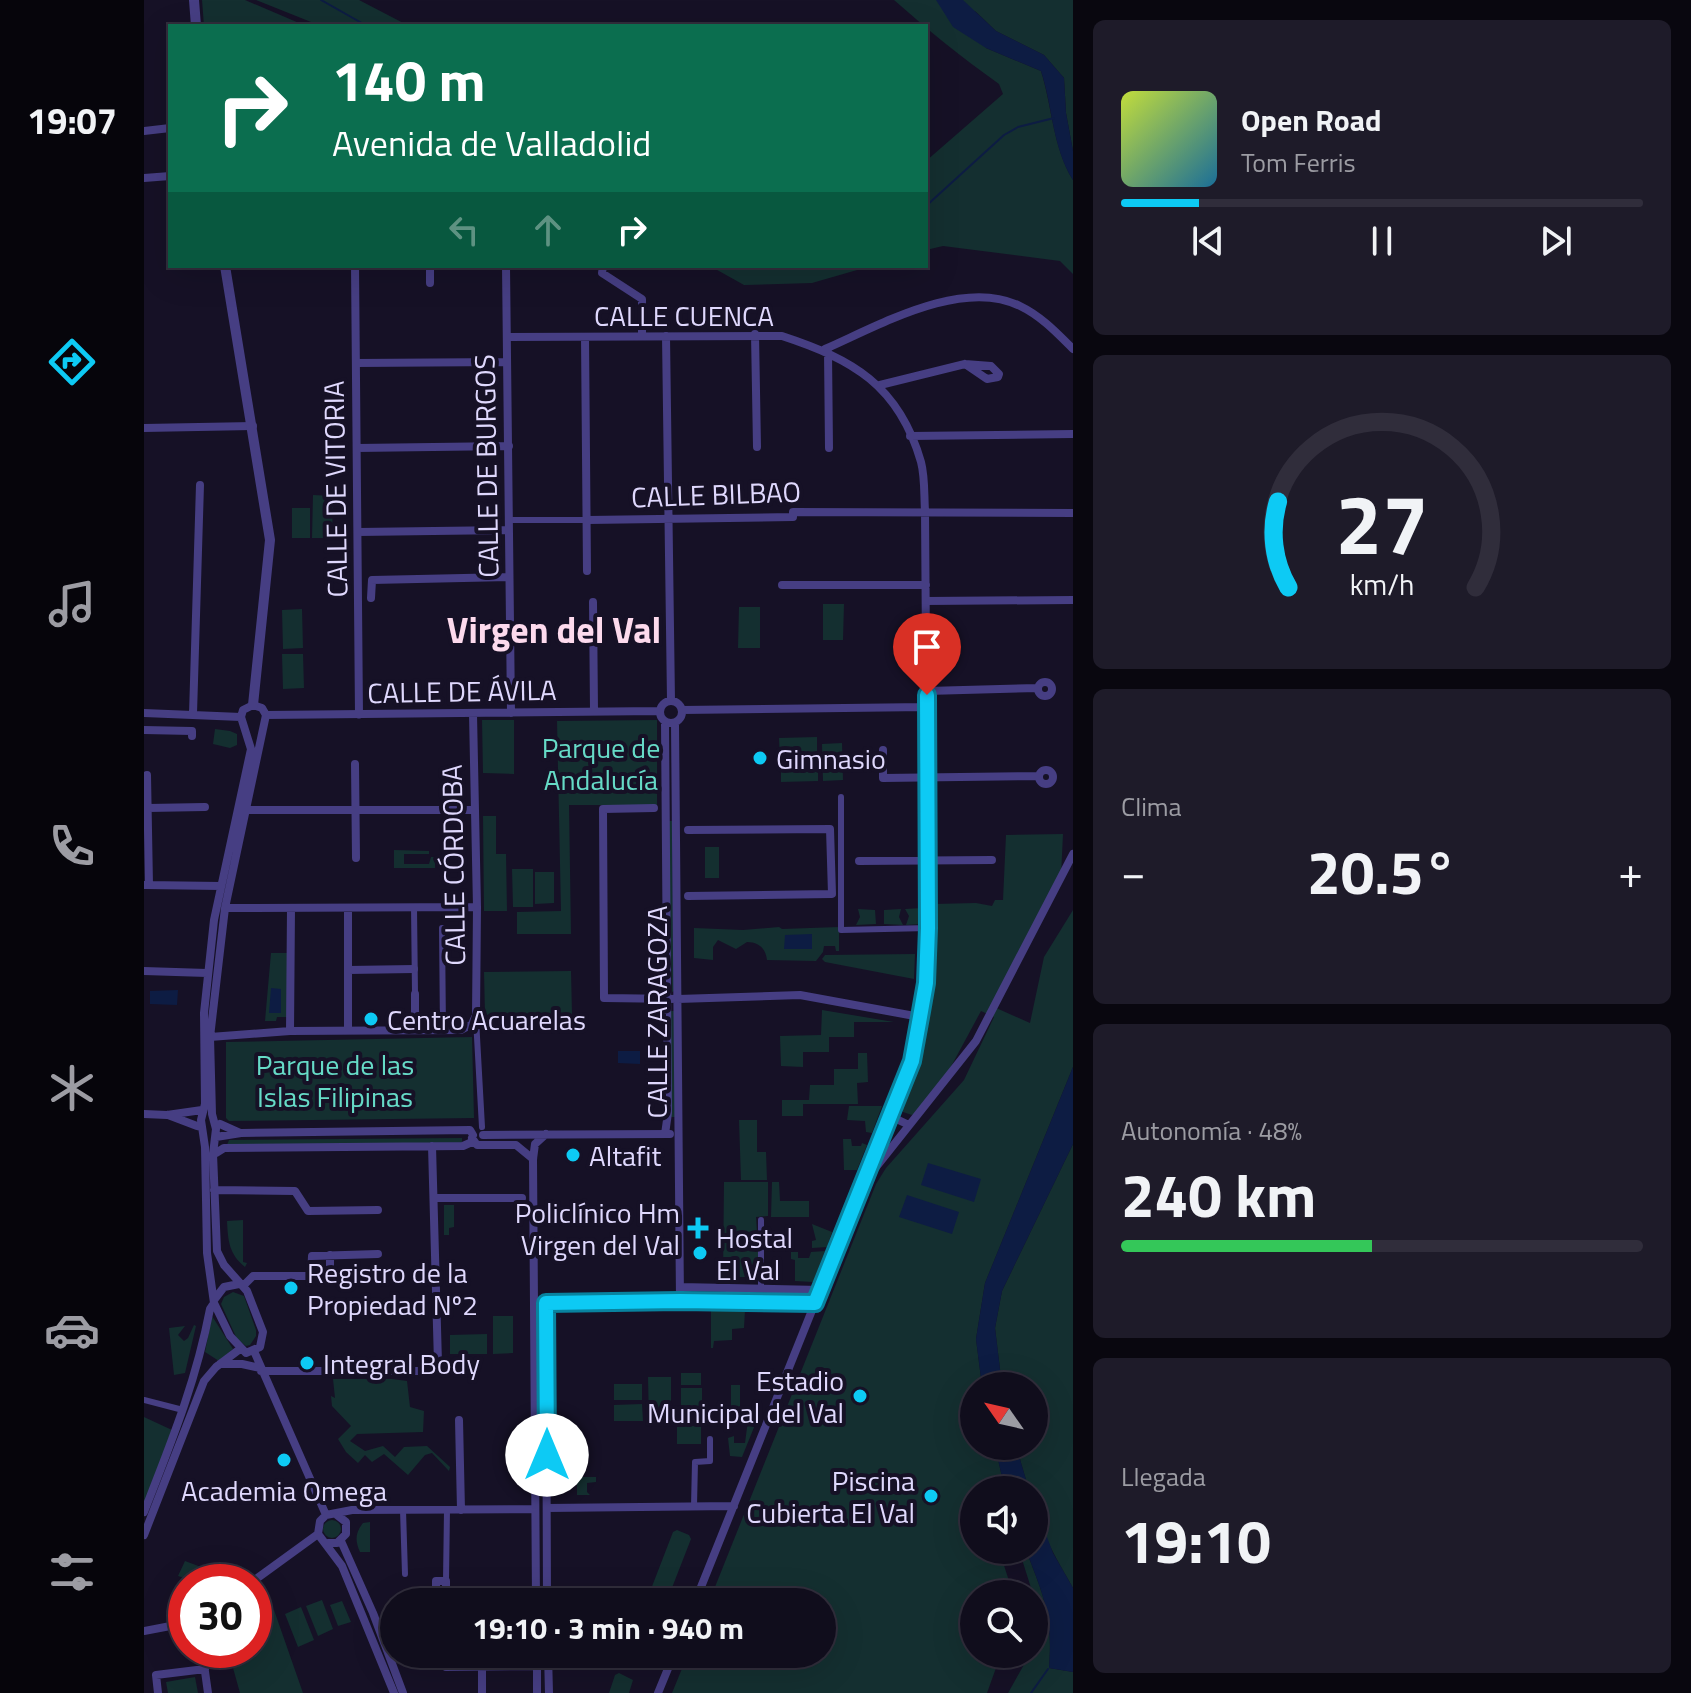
<!DOCTYPE html>
<html lang="es">
<meta charset="utf-8">
<style>
body{margin:0;font-family:"Titillium Web",sans-serif;background:#1e1b29;color:#f1f3f6;height:100vh;display:flex;flex-direction:column;font-size:30px;white-space:nowrap}
*{box-sizing:border-box;margin:0}
p{font-size:26px;color:#9c9ca3}
.icon{flex:none;width:44px;height:44px;fill:none;stroke:currentColor;stroke-width:2;stroke-linecap:round;stroke-linejoin:round}
.map{position:relative;flex:1;overflow:hidden}
.side{display:flex;flex-direction:column;gap:20px;padding:20px;background:#09070f;width:618px}
.side>*{flex:none}
.hud{position:absolute;left:24px;top:24px;width:760px;height:244px;border-radius:0px;box-shadow:0 8px 32px #0002,0 0 0 2px #302d3b;background:#0b6e4f;color:#fff;overflow:hidden}
.needle{width:52px;rotate:304deg}
.fabs{position:absolute;left:816px;top:1372px;display:grid;gap:16px}
.fabs a{display:grid;place-items:center;width:88px;height:88px;border-radius:50%;background:#100d1c;box-shadow:0 8px 32px #0002,0 0 0 2px #302d3b;font-size:40px}
.speed{position:absolute;left:24px;top:1564px;display:flex;gap:16px;font-size:40px;font-weight:700;text-align:center}
.speed>*{display:grid;place-content:center;width:104px;height:104px;border-radius:50%;background:#100d1c;box-shadow:0 8px 32px #0002,0 0 0 2px #302d3b;line-height:1}
.speed .limit{border:12px solid #d22;background:#fff;color:#111}
.pin{position:absolute;display:grid;place-items:center;width:68px;height:68px;color:#fff;margin:-82px -34px;border-radius:50% 50% 50% 0;rotate:-45deg;box-shadow:0 0 8px #0007}
.pin .icon{rotate:45deg}
.me{position:absolute;width:88px;margin:-44px;rotate:0deg;stroke-linejoin:round;filter:drop-shadow(0 0 6px #0008)}
.turn{display:flex;align-items:center;gap:28px;height:168px;padding:0 32px;font-size:36px}
.turn .icon{width:104px;height:104px;stroke-width:2.5}
.turn b{display:block;font-size:56px;line-height:68px}
.lanes{display:flex;align-items:center;height:76px;padding:0 32px;background:#0003;justify-content:center;gap:40px;direction:ltr}
.lanes .off{opacity:.35}
.big{font-size:60px;font-weight:700;line-height:1.1}
.side .widget{flex:1;display:flex;flex-direction:column;justify-content:center;gap:12px;min-width:0;padding:0 28px;border-radius:12px;background:#1e1b29}
.side .dial{align-items:center;gap:0}
.dial svg{height:208px;overflow:visible;fill:none;stroke:#302d3b;stroke-width:7;stroke-linecap:round;text-anchor:middle}
.dial text{fill:#f1f3f6;stroke:none}
.song{display:flex;align-items:center;gap:24px}
.cover{width:96px;height:96px;border-radius:12px;background:linear-gradient(135deg,hsl(70 70% 55%),hsl(200 70% 35%))}
.played{height:8px;border-radius:4px;background:linear-gradient(90deg,#0dcaf4 15%,#302d3b 15%)}
.keys{display:flex;justify-content:space-around;direction:ltr}
.heat{display:flex;justify-content:space-between;align-items:center;font-size:44px;direction:ltr}
.charge{height:12px;border-radius:6px;background:linear-gradient(90deg,#34c759 48%,#302d3b 0)}
.trip{position:absolute;left:236px;top:1588px;width:456px;height:80px;border-radius:40px;background:#100d1c;box-shadow:0 8px 32px #0002,0 0 0 2px #302d3b;font-weight:700;line-height:80px;text-align:center}
main{display:flex;flex:1;min-height:0}
.tabs{display:flex;flex-direction:column;width:144px;justify-content:space-around;align-items:center;background:#06050b;color:#9c9ca3}
.tabs .icon{width:56px;height:56px}
.tabs .current{color:#0dcaf4}
.tabs b{font-size:36px;color:#f1f3f6}
.map>svg:first-child{display:block}
</style>
<main>
<nav class="tabs">
<b>19:07</b>
<svg class="icon current" aria-label="directions" viewBox="0 0 24 24"><path d="M12 3l9 9-9 9-9-9zM9 14v-3h6M13 9l2 2-2 2"/></svg>
<svg class="icon" aria-label="music" viewBox="0 0 24 24"><path d="M9 18V5l10-2v13"/><circle cx="6" cy="18" r="3"/><circle cx="16" cy="16" r="3"/></svg>
<svg class="icon" aria-label="phone" viewBox="0 0 24 24"><path d="M5 4h4l2 5-3 2q2 4 5 5l2-3 5 2v4C11 20 4 13 5 4z"/></svg>
<svg class="icon" aria-label="climate" viewBox="0 0 24 24"><path d="M12 3v18M4 7l16 10M4 17L20 7"/></svg>
<svg class="icon" aria-label="car" viewBox="0 0 24 24"><path d="M5 17H2v-5l4-1 3-4h7l3 4 3 1v5h-3M9 17h6M6 11h13"/><circle cx="7" cy="17" r="2"/><circle cx="17" cy="17" r="2"/></svg>
<svg class="icon" aria-label="filters" viewBox="0 0 24 24"><path d="M4 7h16M4 17h16"/><circle cx="9" cy="7" r="2"/><circle cx="15" cy="17" r="2"/></svg>
</nav>
<div class="map">
<svg width="929" height="1693" viewBox="0 0 929 1693">
<rect width="100%" height="100%" fill="#161126"/>
<!-- green -->
<path fill="#142f30" d="M58,0H101L162,26H60Z
M112,0H215L265,26H177Z
M750,0H929V151L922,113L920,78L900,55L852,31L831,11L842,48L897,71C908,106 909,148 929,180V274L916,261L799,246L782,250V161L859,94L855,84C817,57 784,30 750,0Z
M566,266H727L668,283L600,285Z
M169,495L189,496L188,538H168Z
M148,508H166V538H148Z
M679,604H700L699,640H679Z
M595,607H616V648H594Z
M158,609L159,648L139,649L138,610Z
M138,654H159L160,688L139,689Z
M338,720H370V774L339,773Z
M513,720V805H425L427,934H373V912L417,911L413,721Z
M71,729L86,731L93,734V745L86,748L69,744Z
M673,737V759H636L635,738Z
M698,743L699,780L679,781L678,744Z
M637,761H674V781L637,782Z
M339,816H352V854H362L363,911H340Z
M524,821H528L530,991L528,992Z
M919,834L917,876L850,1007L886,1023L900,957L929,910V1067L841,1283L832,1339L838,1386H830V1446H851L861,1490H830V1550H855L866,1584L865,1594H830V1654H857L843,1693H528L544,1654H678V1602H565L732,1184L742,1168L820,1080L850,1017L837,1011L803,1074L773,1112L768,1115L759,1112C758,1082 775,1050 782,1022C792,984 789,943 790,904L832,903L848,906L851,900H859L862,835Z
M561,847H575V878H561Z
M250,850L285,851V854H260V864H285L287,857H291V868H250Z
M368,869H389V907H369Z
M391,872H410V903L391,904Z
M778,908V924L762,925L765,916L761,909Z
M714,909L731,910L732,924L712,925L716,917Z
M757,909L755,917L759,925L740,924V910Z
M635,927L638,929L695,927V951H692L691,946H680L679,952L672,961L623,960C622,949 615,942 603,942L592,949L574,940L569,947V960L550,958V928L599,930Z
M127,953H143V1017H133L132,1021H121Z
M771,954L770,979L681,962L678,959L681,955Z
M427,971L428,1014L341,1015L340,972Z
M678,1010L750,1022H710V1037H685V1052H659V1067L637,1066L636,1036L677,1035Z
M526,1011H531L532,1117H527Z
M328,1037L330,1118L85,1121L82,1118V1042Z
M714,1053H723L724,1082L713,1083L714,1104H659V1116H638V1100H665L666,1085H690V1069H714Z
M705,1106H738L728,1133L722,1132L721,1121L703,1120Z
M595,1120H613V1152H622L623,1180H597Z
M318,1138V1143L83,1145L85,1140Z
M699,1139H707L708,1146H717L718,1143L723,1145L713,1170H700Z
M929,1144V1588C913,1559 890,1524 890,1490H885L872,1446H890V1386H858L851,1328L858,1291Z
M580,1182H624V1216L612,1217L616,1277H579Z
M628,1182H635L636,1201H665V1217H627Z
M300,1205H310V1227L305,1228V1235H300Z
M99,1220V1262L103,1263L101,1267C85,1254 84,1241 83,1221Z
M668,1224L688,1232L683,1247L668,1248V1241L672,1240Z
M681,1251L669,1282L651,1281V1260L647,1259V1252H654V1258H665L667,1252Z
M89,1292L100,1296L112,1330V1336L106,1345L102,1346L93,1339L77,1304L80,1297Z
M601,1310L600,1328L588,1329V1340L570,1341L569,1348H567V1311Z
M68,1316L89,1349L75,1361L61,1352Z
M349,1316H369V1353L349,1354Z
M50,1325L52,1326L41,1373L30,1375L25,1328L41,1326L34,1335L40,1341L44,1338Z
M343,1334V1354H306V1335Z
M537,1373H557V1385H537Z
M504,1377H527V1421H505Z
M189,1379H248L263,1381L266,1407L280,1411L279,1432L213,1434L206,1441L221,1451L239,1446L251,1457L260,1447L283,1446L306,1467L305,1471L288,1453L281,1455L264,1475L240,1454L228,1462L221,1455L214,1463L202,1452L194,1439L207,1426L188,1406L187,1396L191,1398Z
M470,1384H498V1400H470Z
M587,1385H596V1417H587Z
M537,1388H558V1409H537Z
M498,1404L499,1421H470V1405Z
M533,1412H557V1444H533Z
M0,1417L28,1430L0,1504Z
M604,1420H613L598,1457L586,1456L584,1438L590,1436V1443H601Z
M433,1477H452V1482L443,1483V1492L446,1495H433Z
M179 1529a9 9 0 1 1 18 0a9 9 0 1 1-18 0Z
M226,1522V1552H216C211,1541 211,1533 219,1523Z
M533,1530L545,1535L547,1539L524,1598L521,1602H502L529,1532Z
M875,1550H882C900,1597 909,1616 905,1668L929,1672V1693H864L886,1654H890L895,1613Z
M41,1561L73,1573L79,1579L75,1582H54L34,1576Z
M178,1600L189,1629L174,1636L162,1606Z
M198,1601L207,1622L194,1626L186,1605Z
M157,1607L170,1640L154,1647L141,1614Z
M130,1610L159,1693H96L84,1650H110V1617Z
M475,1673L489,1680L485,1693H465L471,1675Z
M51,1677L54,1693H24L22,1682Z"/>
<!-- water -->
<path fill="#0d1c43" d="M792,0H819L852,31L900,55L920,78L922,113L929,151V180C908,147 909,107 897,71L842,48L809,27Z
M668,934V949H640L641,935Z
M127,988L137,989V1013H125Z
M34,990L33,1005L6,1004V991Z
M474,1051H496V1064L474,1063Z
M929,1067V1144L858,1291L851,1328L858,1386H838L832,1339L841,1283Z
M784,1163L837,1179L830,1202L777,1185Z
M763,1195L815,1212L808,1234L755,1217Z
M851,1446H872L885,1490H861Z
M890,1502L909,1553L929,1588V1672L905,1668C909,1616 900,1597 882,1550H890Z"/>
<g fill="none" stroke-linecap="round" stroke-linejoin="round">
<!-- stream -->
<path stroke="#0d1c43" stroke-width="2" d="M177,0L223,26
M782,206L860,135L874,127L910,118
M887,1693L904,1669"/>
<!-- pedestrian -->
<path stroke="#463e83" stroke-width="6" d="M365,520H444
M697,797V930L784,928
M270,907L271,994
M298,928L299,1030
M332,1019L338,1127
M617,1220V1289
M0,1400L39,1410
M550,1506L551,1462L566,1461V1439
M259,1510L261,1574
M302,1581L303,1510"/>
<!-- minor -->
<path stroke="#463e83" stroke-width="8" d="M0,131L26,128
M0,178L26,176
M211,266L215,715
M286,266V283
M362,266L367,713
M459,266L458,273L498,299V336
M611,334L613,447
M522,336L527,701
M363,337L638,336C708,359 755,385 777,462C781,477 780,495 781,511L784,928L782,983L768,1061L551,1602
M441,337L443,571
M681,349C734,326 818,277 876,306C897,316 913,333 929,349
M684,352L685,448
M212,363L363,362
M736,385L821,364L847,366L855,374L854,377L843,379L821,364
M0,428L109,426
M766,436L929,434
M213,448L365,446
M444,520L649,517V512L929,513
M214,532L365,530
M638,585H782
M227,598L228,580L365,577
M782,601L929,600
M449,602L450,711
M894 689a7 7 0 1 1 14 0a7 7 0 1 1-14 0Z
M783,691L894,688
M516 712a11 11 0 1 1 22 0a11 11 0 1 1-22 0Z
M538,710L782,707
M0,713L97,717
M49,714L56,485
M122,715L515,711
M97,717L107,749L70,920L60,1013L61,1104L57,1120L61,1147L63,1253L70,1303L86,1336L102,1353L116,1347L119,1332L103,1291L80,1265L73,1251L69,1154L72,1129L68,1114L66,1037L81,908L122,715
M97,717L99,710L109,705L118,708L122,715
M521,722L524,1113L521,1134
M531,723L536,1301
M0,730L48,731V736
M739,750V778L895,776
M211,764L212,858
M895 777a7 7 0 1 1 14 0a7 7 0 1 1-14 0Z
M3,775L5,885
M4,808L61,807
M510,808L459,809L460,998L534,999L656,995L776,1017
M102,810H331
M544,830L686,829L688,894L544,896
M715,861L848,860
M1,885L77,886
M81,908L333,907
M204,908V1029
M204,970L270,969
M0,971L63,973
M271,994V1030
M146,1031L147,908
M66,1037L146,1031L317,1030L328,1024L332,1015L333,907L329,714
M0,1114L23,1115L58,1110
M24,1115L53,1126
M746,1116L765,1125
M76,1124L96,1133
M339,1135L526,1134
M72,1137L97,1133L326,1130L329,1135
M328,1138L333,1145H372L389,1159
M72,1153L80,1148L319,1146L328,1142
M725,1176L832,1041L929,854
M70,1190L151,1191L164,1211L234,1210
M290,1198H378
M167,1276H186V1255
M99,1286L109,1276H167L168,1256L234,1254
M536,1287L676,1290
M70,1300L80,1287L95,1284
M398,1303L536,1301L671,1303
M402,1303L403,1602
M110,1351L182,1515
M76,1364H98L116,1368
M117,1371H286L291,1369L294,1363L288,1146
M315,1420L317,1510
M403,1508L590,1506
M0,1512C27,1443 52,1382 66,1309L70,1303
M0,1535L60,1381L72,1367L96,1349
M197,1541L229,1613L259,1693
M184,1543H193L202,1534V1522L193,1515
M108,1582L174,1534
M292,1602V1581H302V1602
M392,1602L389,1159L391,1144L402,1134
M0,1631L42,1623
M58,1650L64,1693
M302,1654V1667L393,1666
M393,1654V1693
M404,1654L405,1693
M338,1666V1693
M14,1693L12,1675L61,1669
M250,1693L198,1566L174,1534L176,1521L182,1515L208,1510L390,1509
M514,1693L530,1654"/>
<!-- tertiary -->
<path stroke="#463e83" stroke-width="10" d="M50,0L52,26
M81,266L126,540L109,705"/>
</g>
<g fill="none" stroke-linecap="round" stroke-linejoin="round">
<!-- route casing -->
<g stroke="#08839f" stroke-width="20">
<path id="route" d="M403,1455L402,1303L536,1301L671,1303L768,1061L776,1017L782,983L784,928L783,695"/>
</g>
<!-- route -->
<use href="#route" stroke="#0dcaf4" stroke-width="14"/>
</g>
<!-- markers -->
<g fill="#0dcaf4" stroke="#161126" stroke-width="3">
<circle cx="616" cy="758" r="8"/>
<circle cx="227" cy="1019" r="8"/>
<circle cx="429" cy="1155" r="8"/>
<path d="M550 1216h8v8h8v8h-8v8h-8v-8h-8v-8h8z"/>
<circle cx="556" cy="1253" r="8"/>
<circle cx="147" cy="1288" r="8"/>
<circle cx="163" cy="1363" r="8"/>
<circle cx="716" cy="1396" r="8"/>
<circle cx="140" cy="1460" r="8"/>
<circle cx="787" cy="1496" r="8"/>
</g>
<g text-anchor="middle" dominant-baseline="central" stroke-width="8" stroke-linejoin="round" paint-order="stroke">
<!-- street labels -->
<g font-size="28" fill="#dfd8fd" stroke="#161126">
<text x="540" y="315">CALLE CUENCA</text>
<text transform="translate(342 466) rotate(-91)">CALLE DE BURGOS</text>
<text transform="translate(191 489) rotate(-91)">CALLE DE VITORIA</text>
<text transform="translate(572 494) rotate(-2)">CALLE BILBAO</text>
<text transform="translate(318 691) rotate(-1)">CALLE DE ÁVILA</text>
<text transform="translate(309 865) rotate(-91)">CALLE CÓRDOBA</text>
<text transform="translate(512 1012) rotate(-90)">CALLE ZARAGOZA</text>
</g>
<!-- park labels -->
<g font-size="28" fill="#66dbc7" stroke="#161126">
<text x="457" y="747">Parque de<tspan x="457" dy="32">Andalucía</tspan></text>
<text x="191" y="1064">Parque de las<tspan x="191" dy="32">Islas Filipinas</tspan></text>
</g>
<!-- poi labels -->
<g font-size="28" fill="#dfd8fd" stroke="#161126" text-anchor="start">
<text x="632" y="758">Gimnasio</text>
<text x="243" y="1019">Centro Acuarelas</text>
<text x="445" y="1155">Altafit</text>
<text x="536" y="1212" text-anchor="end">Policlínico Hm<tspan x="536" dy="32">Virgen del Val</tspan></text>
<text x="572" y="1237">Hostal<tspan x="572" dy="32">El Val</tspan></text>
<text x="163" y="1272">Registro de la<tspan x="163" dy="32">Propiedad Nº2</tspan></text>
<text x="179" y="1363">Integral Body</text>
<text x="700" y="1380" text-anchor="end">Estadio<tspan x="700" dy="32">Municipal del Val</tspan></text>
<text x="771" y="1480" text-anchor="end">Piscina<tspan x="771" dy="32">Cubierta El Val</tspan></text>
<text x="140" y="1490" text-anchor="middle">Academia Omega</text>
</g>
<!-- district labels -->
<g font-size="36" font-weight="bold" fill="#fddaed" stroke="#161126">
<text x="410" y="629">Virgen del Val</text>
</g>
</g>
</svg>
<div class="fabs">
<a><svg class="needle" viewBox="-14 -14 28 28"><path d="M0-13l5 13h-10z" fill="#e53935"/><path d="M0 13l5-13h-10z" fill="#9c9ca3"/></svg></a>
<a><svg class="icon" aria-label="sound" viewBox="0 0 24 24"><path d="M4 9h4l5-4v14l-5-4H4zM17 9q2 3 0 6"/></svg></a>
<a><svg class="icon" aria-label="search" viewBox="0 0 24 24"><circle cx="10" cy="10" r="6"/><path d="M15 15l6 6"/></svg></a>
</div>
<div class="speed"><div class="limit">30</div></div>
<div class="pin" style="left:783px;top:695px;background:#d93025"><svg class="icon" aria-label="arrive" viewBox="0 0 24 24"><path d="M6 21V4h12l-3 4 3 4H6"/></svg></div>
<svg class="me" style="left:403px;top:1455px" viewBox="-20 -20 40 40"><circle r="19" fill="#fff"/><path d="M0-13L10 11 0 6-10 11z" fill="#0dcaf4"/></svg>
<div class="trip">19:10 · 3 min · 940 m</div>
<div class="hud">
<div class="turn"><svg class="icon" aria-label="right" viewBox="0 0 24 24"><path d="M7 20v-9h11M14 6l5 5-5 5"/></svg><div><b>140 m</b>Avenida de Valladolid</div></div>
<div class="lanes"><svg class="icon off" aria-label="left" viewBox="0 0 24 24"><path d="M17 20v-9H6M10 6l-5 5 5 5"/></svg><svg class="icon off" aria-label="ahead" viewBox="0 0 24 24"><path d="M12 20V5M6 11l6-6 6 6"/></svg><svg class="icon" aria-label="right" viewBox="0 0 24 24"><path d="M7 20v-9h11M14 6l5 5-5 5"/></svg></div>
</div>
</div>
<section class="side">
<div class="widget">
<div class="song"><i class="cover"></i><div><b>Open Road</b><p>Tom Ferris</p></div></div>
<div class="played"></div>
<div class="keys"><svg class="icon" aria-label="previous" viewBox="0 0 24 24"><path d="M18 5L8 12l10 7zM5 5v14"/></svg><svg class="icon" aria-label="pause" viewBox="0 0 24 24"><path d="M8 5v14M16 5v14"/></svg><svg class="icon" aria-label="next" viewBox="0 0 24 24"><path d="M6 5l10 7-10 7zM19 5v14"/></svg></div>
</div>
<div class="widget dial"><svg viewBox="0 0 100 80">
<path d="M14 69A42 42 0 1 1 86 69"/>
<path d="M14 69A42 42 0 0 1 10 36" stroke="#0dcaf4"/>
<text x="50" y="56" font-size="32" font-weight="700">27</text>
<text x="50" y="72" font-size="11">km/h</text>
</svg></div>
<div class="widget"><p>Clima</p>
<div class="heat"><a>−</a><b class="big">20.5°</b><a>+</a></div>
</div>
<div class="widget"><p>Autonomía · 48%</p><b class="big">240 km</b><div class="charge"></div></div>
<div class="widget"><p>Llegada</p><b class="big">19:10</b></div>
</section>
</main>
